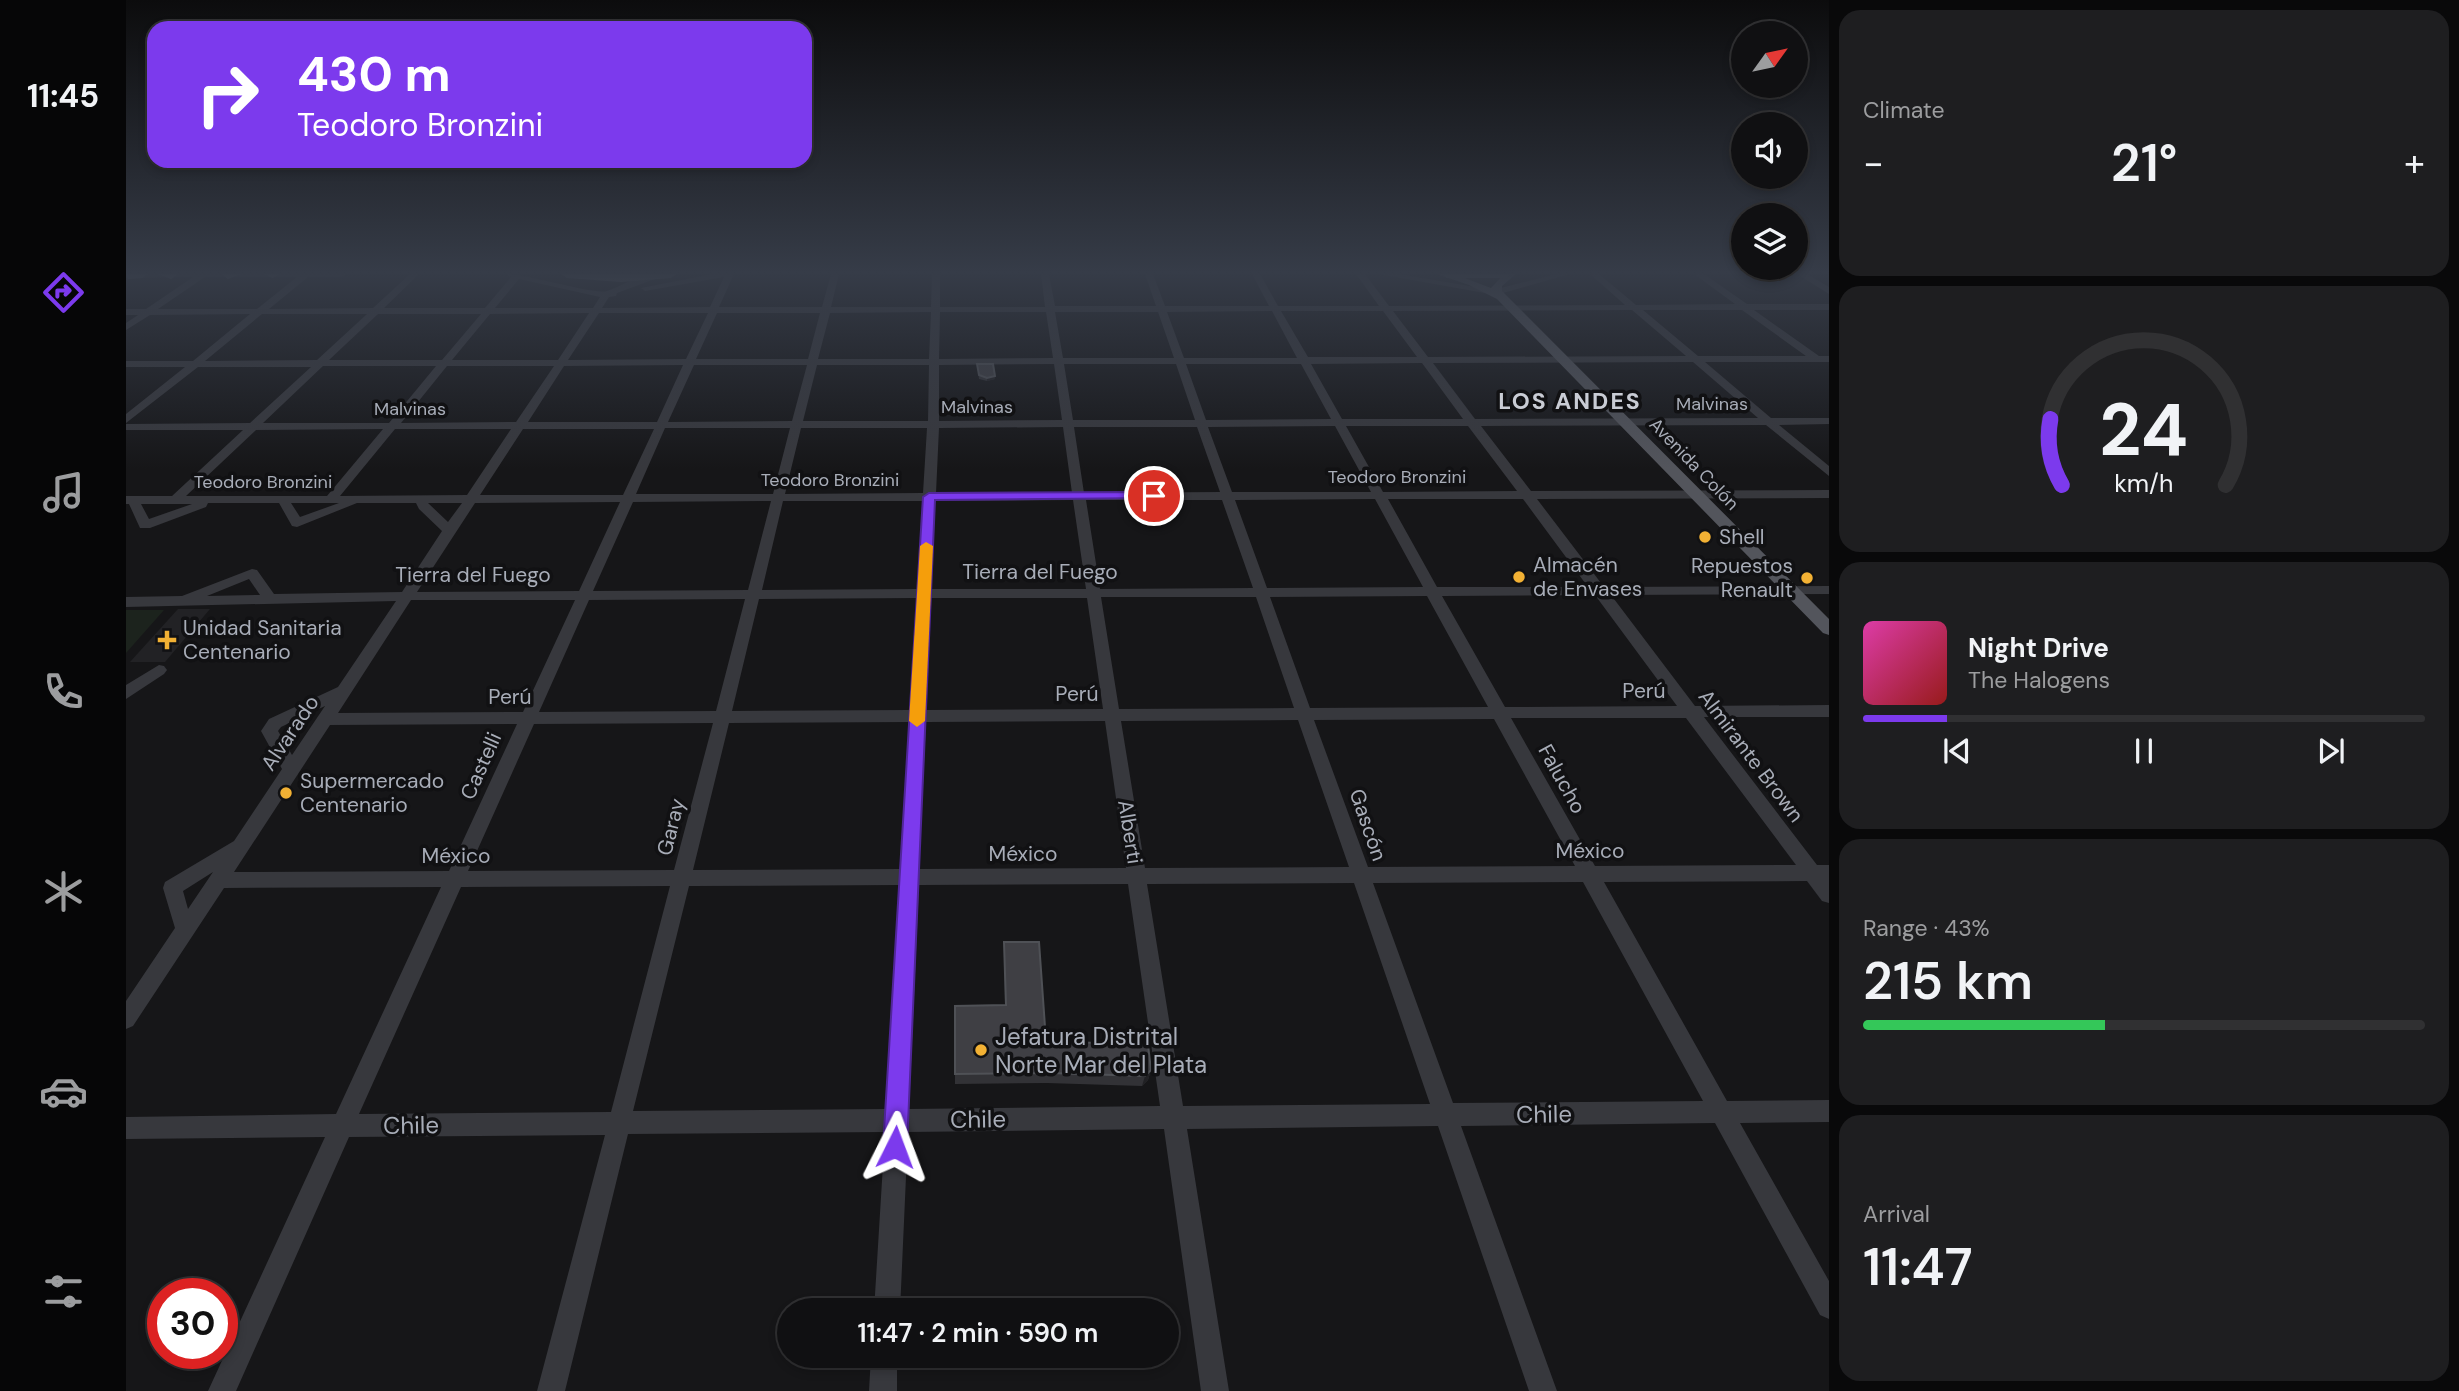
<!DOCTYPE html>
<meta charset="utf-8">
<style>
body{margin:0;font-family:"DM Sans",sans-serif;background:#1e1e20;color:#f1f3f6;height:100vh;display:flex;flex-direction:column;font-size:26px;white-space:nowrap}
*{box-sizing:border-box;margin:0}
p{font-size:23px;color:#9c9d9f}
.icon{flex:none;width:38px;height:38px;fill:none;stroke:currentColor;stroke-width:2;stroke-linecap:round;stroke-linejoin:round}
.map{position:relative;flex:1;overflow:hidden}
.panel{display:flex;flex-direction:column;gap:10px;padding:10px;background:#09090a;width:630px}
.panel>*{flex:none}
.guide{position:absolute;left:21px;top:21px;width:665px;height:147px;border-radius:21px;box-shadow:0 4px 10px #0003,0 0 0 2px #303032;background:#7c3aed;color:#fff;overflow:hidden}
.needle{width:46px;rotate:57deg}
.controls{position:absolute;left:1605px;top:21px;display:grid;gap:14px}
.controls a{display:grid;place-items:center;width:77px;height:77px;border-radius:50%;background:#101012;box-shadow:0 4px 10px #0003,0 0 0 2px #303032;font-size:35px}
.speed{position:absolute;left:21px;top:1278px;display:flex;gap:14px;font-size:35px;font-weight:700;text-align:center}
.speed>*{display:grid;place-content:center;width:91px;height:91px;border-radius:50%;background:#101012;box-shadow:0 4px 10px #0003,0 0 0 2px #303032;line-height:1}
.speed .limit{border:10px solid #d22;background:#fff;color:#111}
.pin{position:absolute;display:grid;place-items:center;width:60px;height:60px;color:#fff;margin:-30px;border:4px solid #fff;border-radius:50%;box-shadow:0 2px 7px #0007}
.me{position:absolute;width:77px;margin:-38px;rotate:3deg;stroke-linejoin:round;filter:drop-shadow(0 0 5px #0008)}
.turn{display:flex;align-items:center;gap:24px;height:147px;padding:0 35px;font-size:32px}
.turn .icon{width:91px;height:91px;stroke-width:2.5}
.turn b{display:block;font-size:49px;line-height:60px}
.big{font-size:52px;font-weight:600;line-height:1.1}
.panel .card{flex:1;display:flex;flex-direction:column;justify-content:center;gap:10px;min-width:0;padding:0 24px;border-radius:21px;background:#1e1e20}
.panel .dial{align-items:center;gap:0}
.dial svg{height:182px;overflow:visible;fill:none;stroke:#303032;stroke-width:7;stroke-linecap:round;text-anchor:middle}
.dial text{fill:#f1f3f6;stroke:none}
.song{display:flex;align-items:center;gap:21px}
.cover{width:84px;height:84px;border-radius:10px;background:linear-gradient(135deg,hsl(320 70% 55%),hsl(0 70% 35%))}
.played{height:7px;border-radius:4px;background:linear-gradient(90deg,#7c3aed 15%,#303032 15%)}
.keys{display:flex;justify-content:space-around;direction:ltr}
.heat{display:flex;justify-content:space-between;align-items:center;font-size:38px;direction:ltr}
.charge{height:10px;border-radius:5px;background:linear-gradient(90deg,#34c759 43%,#303032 0)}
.trip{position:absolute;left:651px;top:1298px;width:402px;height:70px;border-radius:35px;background:#101012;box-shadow:0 4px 10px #0003,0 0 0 2px #303032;font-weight:600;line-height:70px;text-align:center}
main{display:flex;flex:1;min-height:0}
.tab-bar{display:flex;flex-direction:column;width:126px;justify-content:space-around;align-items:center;background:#060607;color:#9c9d9f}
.tab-bar .icon{width:49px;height:49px}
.tab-bar .current{color:#7c3aed}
.tab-bar b{font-size:32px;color:#f1f3f6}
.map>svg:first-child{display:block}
</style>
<main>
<nav class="tab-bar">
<b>11:45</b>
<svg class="icon current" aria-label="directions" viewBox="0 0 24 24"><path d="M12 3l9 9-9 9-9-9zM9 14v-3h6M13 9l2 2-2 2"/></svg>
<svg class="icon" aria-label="music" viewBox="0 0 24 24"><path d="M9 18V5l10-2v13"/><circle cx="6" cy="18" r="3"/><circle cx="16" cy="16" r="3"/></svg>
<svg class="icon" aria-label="phone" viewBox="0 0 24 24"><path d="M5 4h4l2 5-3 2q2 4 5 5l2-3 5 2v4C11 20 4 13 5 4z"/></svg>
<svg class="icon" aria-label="climate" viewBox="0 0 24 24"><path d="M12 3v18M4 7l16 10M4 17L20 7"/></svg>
<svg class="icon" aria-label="car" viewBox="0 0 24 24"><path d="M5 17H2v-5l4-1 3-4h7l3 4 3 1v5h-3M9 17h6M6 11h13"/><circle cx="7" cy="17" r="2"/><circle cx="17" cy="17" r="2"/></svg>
<svg class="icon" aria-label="filters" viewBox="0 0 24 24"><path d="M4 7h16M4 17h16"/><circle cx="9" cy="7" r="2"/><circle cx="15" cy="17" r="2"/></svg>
</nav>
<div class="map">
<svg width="1703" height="1391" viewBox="0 0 1703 1391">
<rect width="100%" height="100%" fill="#161618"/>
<!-- built -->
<path fill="#222225" d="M52,609H84L39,662H4Z"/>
<!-- green -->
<path fill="#1c231d" d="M0,610H38L0,653Z"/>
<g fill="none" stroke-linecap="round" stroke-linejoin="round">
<!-- minor -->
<path fill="#37383d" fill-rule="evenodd" d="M0,274H220L216,277H182L143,309L247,308L284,274H293L258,308H359L385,277L379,274C402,274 468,295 481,291C498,286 520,269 537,276L491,293L490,296L483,297L476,308L584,307L598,277L519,291L515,288L586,274H608L593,307H696L705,274H713L705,307H805L806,274H814V307H919L915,274H923L929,306H1030L1019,274H1027L1039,306H1143L1126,274H1134L1152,306H1253L1230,274H1239L1263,306L1499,305L1464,274H1473L1510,305L1609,304L1568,274H1578L1621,304H1703V310H1628L1693,356H1703V362H1579L1645,418H1703V424L1653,425L1703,466V476L1640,425L1355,426L1405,491L1703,490V498L1411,499L1478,587L1703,586V594L1485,595L1569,706L1703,705V717H1578L1691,865H1703V903L1696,901L1681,881L1478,882L1601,1101L1703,1100V1122L1614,1123L1703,1281V1319L1694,1315L1589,1123L1335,1126L1431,1391H1403L1312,1126L1061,1129L1103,1391H1075L1038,1129L782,1132L774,1311H748L759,1132L502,1134L439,1391H411L479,1135L223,1137L110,1391H82L199,1137L0,1139V1117L210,1114L315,887L98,888L7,1026L0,1029V1001L49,928L37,888L39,882L108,841L156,769L135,731L143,719L212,687L270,601L0,607V597L56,596L126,569L131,570L148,594L276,592L316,531L293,509L290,503H231L171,527L166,526L153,503H82L80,507L24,528H14L3,504H0V496H46L117,430H0V424L124,423L185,367H72L0,423V414L59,367H0V361H67L124,314L24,315L0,330V323L12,315H0V309H20L67,277L0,278ZM79,277H171L131,309H32ZM393,279L474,297L467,308H369ZM1506,310L1560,356L1302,357L1267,311ZM1517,310H1616L1680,356H1572ZM1146,311L1171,358H1058L1041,312ZM1155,311H1257L1291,357H1182ZM805,312L803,359H692L704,313ZM814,312H920L927,358L813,359ZM929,312H1032L1048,358H937ZM463,313L432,360H326L364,314ZM473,313H582L560,359L442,360ZM591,313H694L682,359H570ZM136,314H241L191,360L79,361ZM252,314H355L316,360H203ZM1567,362L1632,418L1349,419L1307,363ZM1296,363L1337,419H1216L1185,364ZM928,364L936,420L813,421V365ZM938,364H1050L1069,420H947ZM1060,364H1175L1205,419L1080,420ZM557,365L531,422H402L438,366ZM568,365H681L666,421L542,422ZM691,365H803L802,421H677ZM197,366H310L263,423H137ZM321,366H428L390,422L275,423ZM1209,426L1245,492H1106L1082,427ZM1220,426H1342L1391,491L1257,492ZM937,427L946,493H810L813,428ZM948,427H1071L1094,492L958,493ZM539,428H664L647,494H510ZM675,428H801L797,493L659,494ZM257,429L201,496H60L130,430ZM269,429H385L341,495L214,496ZM397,429H528L497,495H354ZM1249,499L1297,587L1141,588L1109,500ZM1262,499H1397L1462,587H1311ZM947,500L960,589H805L809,501ZM960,500H1096L1127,588L974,589ZM645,501L622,590L467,591L507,502ZM657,501H797L791,589L636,590ZM494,502L453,591L291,592L349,503ZM165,503H213L174,517ZM302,503H336L322,522ZM15,504H66L23,519ZM123,579L134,595L81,596ZM1469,595L1551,706L1379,707L1316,596ZM1301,596L1362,707L1184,708L1144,597ZM975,597H1130L1168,708L993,709ZM791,598L784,710L606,711L633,599ZM805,598H961L977,709L800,710ZM619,599L590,711L413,712L463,600ZM285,600H449L397,712L212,713ZM199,706L166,755L152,731L155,727ZM1385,718H1560L1670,865L1469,866ZM1368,719L1449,866L1242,867L1188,720ZM1172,720L1223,867L1019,868L995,721ZM979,721L1000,868L793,869L800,722ZM784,722L775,869L567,870L603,723ZM587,723L548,870L342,871L408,724ZM391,724L323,871L108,872L204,725ZM87,872L62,909L57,891ZM1457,882L1577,1101L1327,1103L1247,883ZM1228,883L1304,1104L1057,1106L1021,884ZM1002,884L1034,1106L783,1109L793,885ZM774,885L760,1109L507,1111L563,886ZM544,886L485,1112L233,1114L335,887Z
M1252,274H1273L1367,290L1430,274H1444L1370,295Z
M1671,274H1681L1703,287V294Z
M33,665L38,666L41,670L38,674L0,699V685Z
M745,1356H771V1391H743Z"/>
<!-- major -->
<path fill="#53555c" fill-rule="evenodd" d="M1311,274H1328L1365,288L1378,274H1390L1376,286V291L1703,619V635L1697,633L1371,299L1343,285Z"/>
<!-- highway -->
<path fill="#63666e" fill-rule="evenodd" d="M0,274H22L16,278L2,279Z
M32,274H51V275L45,279Z
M96,274H115L102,279Z
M137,274H153L147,278Z
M435,274H551L545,278L495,282L441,278Z
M1315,274H1385L1379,278H1321Z"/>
</g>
<!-- wall -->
<path fill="#323236" d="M851,364L869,379L861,381L853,379Z
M878,942L920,1041L1025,1070L1022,1080L1016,1086L921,1083L829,1084V1006L879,1005Z"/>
<!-- shaded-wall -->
<path fill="#212124" d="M869,376V379L861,381V378Z
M1025,1070L1022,1080L1016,1086L1019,1076Z"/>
<!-- building -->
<path fill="#3f3f44" stroke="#4f5156" stroke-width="2" d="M851,364H867L869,376L861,378L853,375Z
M878,942H913L920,1041L1022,1045L1025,1070L1019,1076L923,1073L829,1074V1006L880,1005Z"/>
<!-- sky -->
<linearGradient id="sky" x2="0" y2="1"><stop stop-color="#0c0c0d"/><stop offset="0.58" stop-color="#363c48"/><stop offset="1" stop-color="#363c48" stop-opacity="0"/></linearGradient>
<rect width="1703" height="469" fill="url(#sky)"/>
<!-- route -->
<path fill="#7c3aed" stroke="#51269a" stroke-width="2" d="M1028,492L1032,493V498L809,500L781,1147L777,1156L769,1159L761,1156L757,1147L797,497L803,493Z"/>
<!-- slow -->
<path fill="#f59e0b" d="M800,542L807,546L799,721L791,727L783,721L794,546Z"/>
<!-- markers -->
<g fill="#f2b134" stroke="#111113" stroke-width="2.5">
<circle cx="1579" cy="537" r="7"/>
<circle cx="1393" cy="577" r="7"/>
<circle cx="1681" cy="578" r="7"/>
<path d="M37.5 629.5h7v7h7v7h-7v7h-7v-7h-7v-7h7z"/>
<circle cx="160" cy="793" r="7"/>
<circle cx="855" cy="1050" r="7"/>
</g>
<g text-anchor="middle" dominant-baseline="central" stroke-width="7" stroke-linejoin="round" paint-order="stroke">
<!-- far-street labels -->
<g font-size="18" fill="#a8adb8" stroke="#111113">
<text x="1586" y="404">Malvinas</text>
<text x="851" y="407">Malvinas</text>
<text x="284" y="409">Malvinas</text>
<text transform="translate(1568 464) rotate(46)">Avenida Colón</text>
<text x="1271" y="477">Teodoro Bronzini</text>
<text x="704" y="480">Teodoro Bronzini</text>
<text x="137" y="482">Teodoro Bronzini</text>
</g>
<!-- poi labels -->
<g font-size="21" fill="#a8adb8" stroke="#111113" text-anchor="start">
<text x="1593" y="537">Shell</text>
<text x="1407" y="565">Almacén<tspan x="1407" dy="24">de Envases</tspan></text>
<text x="1667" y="566" text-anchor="end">Repuestos<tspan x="1667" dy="24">Renault</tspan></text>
<text x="57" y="628">Unidad Sanitaria<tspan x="57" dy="24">Centenario</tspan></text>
<text x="174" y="781">Supermercado<tspan x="174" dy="24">Centenario</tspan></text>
</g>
<!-- street labels -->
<g font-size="21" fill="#a8adb8" stroke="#111113">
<text x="914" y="572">Tierra del Fuego</text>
<text x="347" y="575">Tierra del Fuego</text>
<text x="1518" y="691">Perú</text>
<text x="951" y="694">Perú</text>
<text x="384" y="697">Perú</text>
<text transform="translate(164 733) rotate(-56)">Alvarado</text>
<text transform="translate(1625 756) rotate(53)">Almirante Brown</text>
<text transform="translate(355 766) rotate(-66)">Castelli</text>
<text transform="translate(1436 779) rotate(61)">Falucho</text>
<text transform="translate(1242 825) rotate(71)">Gascón</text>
<text transform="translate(545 827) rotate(-76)">Garay</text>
<text transform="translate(1004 832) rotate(81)">Alberti</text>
<text x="1464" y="851">México</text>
<text x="897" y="854">México</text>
<text x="330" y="856">México</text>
</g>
<!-- far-district labels -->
<g font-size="23" font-weight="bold" letter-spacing="2" fill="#c9ccd4" stroke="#111113">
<text x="1444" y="401">LOS ANDES</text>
</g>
<!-- near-poi labels -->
<g font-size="24" fill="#a8adb8" stroke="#111113" text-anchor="start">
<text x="869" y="1036">Jefatura Distrital<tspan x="869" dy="28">Norte Mar del Plata</tspan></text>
</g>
<!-- near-street labels -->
<g font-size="24" fill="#a8adb8" stroke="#111113">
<text transform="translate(1418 1114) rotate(-1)">Chile</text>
<text transform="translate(852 1119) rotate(-1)">Chile</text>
<text transform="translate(285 1125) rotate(-1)">Chile</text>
</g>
</g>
</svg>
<div class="controls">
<a><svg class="needle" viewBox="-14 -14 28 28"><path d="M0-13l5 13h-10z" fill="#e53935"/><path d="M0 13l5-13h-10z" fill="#9c9d9f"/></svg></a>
<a><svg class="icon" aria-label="sound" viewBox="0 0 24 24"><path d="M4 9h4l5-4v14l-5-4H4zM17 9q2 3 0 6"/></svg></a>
<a><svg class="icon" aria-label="layers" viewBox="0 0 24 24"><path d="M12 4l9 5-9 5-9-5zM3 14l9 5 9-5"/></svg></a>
</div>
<div class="speed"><div class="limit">30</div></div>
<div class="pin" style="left:1028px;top:496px;background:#d93025"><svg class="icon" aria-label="arrive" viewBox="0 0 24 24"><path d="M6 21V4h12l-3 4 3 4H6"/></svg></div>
<svg class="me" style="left:769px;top:1147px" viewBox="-20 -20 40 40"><path d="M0-17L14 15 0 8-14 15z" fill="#7c3aed" stroke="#fff" stroke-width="4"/></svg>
<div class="trip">11:47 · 2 min · 590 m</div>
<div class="guide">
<div class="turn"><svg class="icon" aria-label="right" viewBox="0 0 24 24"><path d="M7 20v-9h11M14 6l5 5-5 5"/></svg><div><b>430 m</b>Teodoro Bronzini</div></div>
</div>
</div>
<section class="panel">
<div class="card"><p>Climate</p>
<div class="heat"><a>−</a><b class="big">21°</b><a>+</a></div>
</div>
<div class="card dial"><svg viewBox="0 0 100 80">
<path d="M14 69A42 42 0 1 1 86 69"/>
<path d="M14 69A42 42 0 0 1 9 40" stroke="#7c3aed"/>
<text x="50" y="56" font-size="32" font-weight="700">24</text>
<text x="50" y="72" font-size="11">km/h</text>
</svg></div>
<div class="card">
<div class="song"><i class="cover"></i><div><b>Night Drive</b><p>The Halogens</p></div></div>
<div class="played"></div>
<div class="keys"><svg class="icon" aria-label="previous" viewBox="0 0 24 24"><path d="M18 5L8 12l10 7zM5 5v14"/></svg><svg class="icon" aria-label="pause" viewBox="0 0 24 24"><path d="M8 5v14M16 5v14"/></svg><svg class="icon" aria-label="next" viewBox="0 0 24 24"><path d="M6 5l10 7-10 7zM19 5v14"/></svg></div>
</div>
<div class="card"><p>Range · 43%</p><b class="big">215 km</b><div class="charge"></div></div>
<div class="card"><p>Arrival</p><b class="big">11:47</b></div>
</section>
</main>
